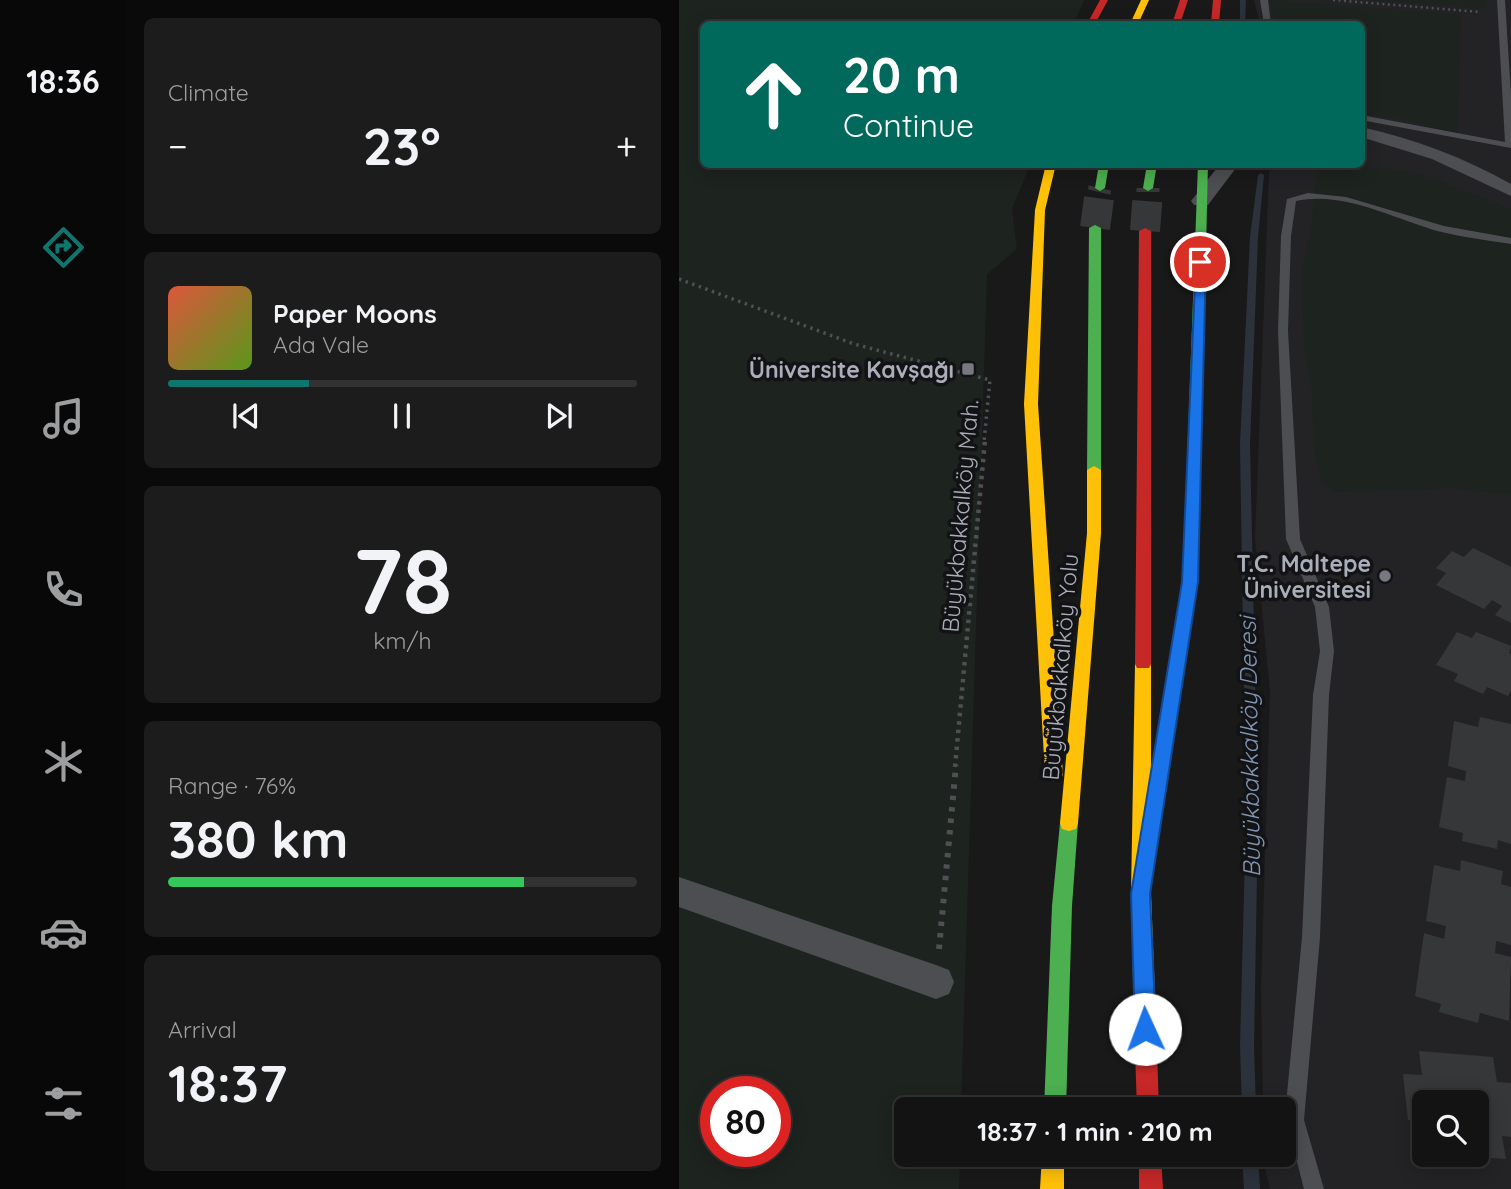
<!DOCTYPE html>
<meta charset="utf-8">
<style>
body{margin:0;font-family:Quicksand,sans-serif;background:#1c1c1c;color:#f1f3f6;height:100vh;display:flex;flex-direction:column;font-size:26px;white-space:nowrap}
*{box-sizing:border-box;margin:0}
p{font-size:23px;color:#9d9ea0}
.icon{flex:none;width:38px;height:38px;fill:none;stroke:currentColor;stroke-width:2;stroke-linecap:round;stroke-linejoin:round}
.map{position:relative;flex:1;overflow:hidden}
.sheet{display:flex;flex-direction:column;gap:18px;padding:18px;background:#0a0a0a;width:553px}
.sheet>*{flex:none}
.banner{position:absolute;left:21px;top:21px;width:665px;height:147px;border-radius:10px;box-shadow:0 4px 18px #0003,0 0 0 2px #323233;background:#00695c;color:#fff;overflow:hidden}
.buttons{position:absolute;left:733px;top:1090px;display:grid;gap:14px}
.buttons a{display:grid;place-items:center;width:77px;height:77px;border-radius:10px;background:#131313;box-shadow:0 4px 18px #0003,0 0 0 2px #323233;font-size:35px}
.speed{position:absolute;left:21px;top:1076px;display:flex;gap:14px;font-size:35px;font-weight:700;text-align:center}
.speed>*{display:grid;place-content:center;width:91px;height:91px;border-radius:50%;background:#131313;box-shadow:0 4px 18px #0003,0 0 0 2px #323233;line-height:1}
.speed .limit{border:10px solid #d22;background:#fff;color:#111}
.pin{position:absolute;display:grid;place-items:center;width:60px;height:60px;color:#fff;margin:-30px;border:4px solid #fff;border-radius:50%;box-shadow:0 2px 7px #0007}
.me{position:absolute;width:77px;margin:-38px;rotate:358deg;stroke-linejoin:round;filter:drop-shadow(0 0 5px #0008)}
.turn{display:flex;align-items:center;gap:24px;height:147px;padding:0 28px;font-size:32px}
.turn .icon{width:91px;height:91px;stroke-width:2.5}
.turn b{display:block;font-size:49px;line-height:60px}
.big{font-size:52px;font-weight:700;line-height:1.1}
.sheet .widget{flex:1;display:flex;flex-direction:column;justify-content:center;gap:10px;min-width:0;padding:0 24px;border-radius:10px;background:#1c1c1c}
.sheet .dial{align-items:center;gap:0}
.dial b{font-size:91px;line-height:1}
.song{display:flex;align-items:center;gap:21px}
.cover{width:84px;height:84px;border-radius:10px;background:linear-gradient(135deg,hsl(10 70% 55%),hsl(90 70% 35%))}
.played{height:7px;border-radius:4px;background:linear-gradient(90deg,#0f766e 30%,#323233 30%)}
.keys{display:flex;justify-content:space-around;direction:ltr}
.heat{display:flex;justify-content:space-between;align-items:center;font-size:38px;direction:ltr}
.charge{height:10px;border-radius:5px;background:linear-gradient(90deg,#34c759 76%,#323233 0)}
.trip{position:absolute;left:215px;top:1097px;width:402px;height:70px;border-radius:10px;background:#131313;box-shadow:0 4px 18px #0003,0 0 0 2px #323233;font-weight:700;line-height:70px;text-align:center}
main{display:flex;flex:1;min-height:0}
.menu{display:flex;flex-direction:column;width:126px;justify-content:space-around;align-items:center;background:#080808;color:#9d9ea0}
.menu .icon{width:49px;height:49px}
.menu .current{color:#0f766e}
.menu b{font-size:32px;color:#f1f3f6}
.map>svg:first-child{display:block}
</style>
<main>
<nav class="menu">
<b>18:36</b>
<svg class="icon current" aria-label="directions" viewBox="0 0 24 24"><path d="M12 3l9 9-9 9-9-9zM9 14v-3h6M13 9l2 2-2 2"/></svg>
<svg class="icon" aria-label="music" viewBox="0 0 24 24"><path d="M9 18V5l10-2v13"/><circle cx="6" cy="18" r="3"/><circle cx="16" cy="16" r="3"/></svg>
<svg class="icon" aria-label="phone" viewBox="0 0 24 24"><path d="M5 4h4l2 5-3 2q2 4 5 5l2-3 5 2v4C11 20 4 13 5 4z"/></svg>
<svg class="icon" aria-label="climate" viewBox="0 0 24 24"><path d="M12 3v18M4 7l16 10M4 17L20 7"/></svg>
<svg class="icon" aria-label="car" viewBox="0 0 24 24"><path d="M5 17H2v-5l4-1 3-4h7l3 4 3 1v5h-3M9 17h6M6 11h13"/><circle cx="7" cy="17" r="2"/><circle cx="17" cy="17" r="2"/></svg>
<svg class="icon" aria-label="filters" viewBox="0 0 24 24"><path d="M4 7h16M4 17h16"/><circle cx="9" cy="7" r="2"/><circle cx="15" cy="17" r="2"/></svg>
</nav>
<section class="sheet">
<div class="widget"><p>Climate</p>
<div class="heat"><a>−</a><b class="big">23°</b><a>+</a></div>
</div>
<div class="widget">
<div class="song"><i class="cover"></i><div><b>Paper Moons</b><p>Ada Vale</p></div></div>
<div class="played"></div>
<div class="keys"><svg class="icon" aria-label="previous" viewBox="0 0 24 24"><path d="M18 5L8 12l10 7zM5 5v14"/></svg><svg class="icon" aria-label="pause" viewBox="0 0 24 24"><path d="M8 5v14M16 5v14"/></svg><svg class="icon" aria-label="next" viewBox="0 0 24 24"><path d="M6 5l10 7-10 7zM19 5v14"/></svg></div>
</div>
<div class="widget dial"><b>78</b><p>km/h</p></div>
<div class="widget"><p>Range · 76%</p><b class="big">380 km</b><div class="charge"></div></div>
<div class="widget"><p>Arrival</p><b class="big">18:37</b></div>
</section>
<div class="map">
<svg width="832" height="1189" viewBox="0 0 832 1189">
<rect width="100%" height="100%" fill="#191919"/>
<!-- built -->
<path fill="#232326" fill-rule="evenodd" d="M575,0H832V1189H591L583,1155H606V1110L584,1109L582,988L591,692L576,538L590,172L593,165L682,164V24H581ZM746,1102H798V1155H746Z"/>
<!-- green -->
<path fill="#1d231f" fill-rule="evenodd" d="M0,0H405L395,24H24V164L351,165L333,209L338,249L308,274L282,1109L228,1110V1155H281L280,1189H0ZM37,1092H96V1152H37Z
M590,0L782,14L779,134L731,121L683,113L682,24H598Z
M690,0H807V9Z
M659,166L724,170L761,181L832,209V495L775,488L656,492L642,482L635,445L633,390L625,349L623,272L634,217L635,188L641,171Z"/>
<g fill="none" stroke-linecap="round" stroke-linejoin="round">
<!-- stream -->
<path fill="#2c323b" fill-rule="evenodd" d="M561,0H567L566,24H561Z
M582,173L585,175L579,237L571,444L579,816L575,1046L577,1110H563L561,1046L567,816L561,444L571,237L579,175Z
M563,1155H579L581,1189H565Z"/>
</g>
<!-- building -->
<path fill="#363739" d="M794,548L832,567V623L816,615L823,606L813,600L805,609L757,585L767,573L757,568L773,551L785,557Z
M778,632L793,638L797,632L832,646L830,653L832,654V690L829,696L808,687L804,694L775,681L779,674L757,665Z
M801,717L832,724V844L819,840L818,849L783,841L784,833L760,827L768,777L786,781L787,771L769,766L775,721L799,727Z
M782,860L824,871L822,884L832,887V945L817,941L816,953L832,957L830,1021L801,1013L799,1023L760,1012L762,1004L736,996L745,933L765,939L767,926L747,921L755,865L781,871Z
M740,1051L814,1057L818,1082L832,1083V1137L823,1136L827,1159L798,1157V1102H746V1122L729,1120L724,1074L743,1075Z"/>
<g fill="none" stroke-linecap="round" stroke-linejoin="round">
<!-- highway-tunnel-far1 -->
<path stroke="#363739" stroke-width="23" stroke-dasharray="23 11" stroke-linecap="butt" d="M420,192L421,188
M469,192V188"/>
<!-- highway-tunnel -->
<path stroke="#363739" stroke-width="30" stroke-dasharray="30 15" stroke-linecap="butt" d="M416,228L421,191
M466,231L469,191"/>
<!-- path-far3 -->
<path stroke="#4f4f54" stroke-width="2.5" stroke-dasharray="2 3.5" stroke-linecap="butt" d="M654,0L801,12"/>
<!-- path-far2 -->
<path stroke="#4f4f54" stroke-width="3.5" stroke-dasharray="2.5 4.5" stroke-linecap="butt" d="M0,279L175,344L311,380L305,442"/>
<!-- path-far1 -->
<path stroke="#4f4f54" stroke-width="4.5" stroke-dasharray="3.5 5" stroke-linecap="butt" d="M276,767L306,440"/>
<!-- path -->
<path stroke="#4f4f54" stroke-width="6" stroke-dasharray="4.5 7" stroke-linecap="butt" d="M260,949L277,765"/>
<!-- lane -->
<path fill="#4d4e52" fill-rule="evenodd" d="M581,0H589L592,24H585Z
M818,0H826L832,95V148L682,120V115L826,142Z
M629,193L667,197L765,226L832,238V244C807,240 782,237 758,231C713,218 665,191 617,201L612,236L609,331L621,539L650,607L655,651L650,695L641,937L625,1120L645,1189H625L606,1115L623,937L634,695L641,651L636,607L607,539L599,331L602,236L608,199Z"/>
<!-- street -->
<path fill="#4d4e52" fill-rule="evenodd" d="M682,127C736,139 784,157 832,184V196L753,159L682,137Z
M541,164H560L529,205H515L512,201Z
M0,877L257,965L270,970L275,982L270,994L257,999L0,907Z"/>
<!-- fast -->
<path fill="#4caf50" fill-rule="evenodd" d="M420,164H430L426,188L421,191L416,188Z
M468,164H478L474,188L469,191L464,188Z
M519,164H529L522,462L515,466L508,462Z
M416,225L422,228V470L415,474L408,470L410,228Z
M390,815L397,817L399,823L393,906L387,1110H365L373,906L381,823L383,817Z"/>
<!-- slow -->
<path fill="#ffc107" fill-rule="evenodd" d="M462,0H470L459,24H451Z
M367,164H377L366,210L359,404L384,775L381,780L375,782L369,780L366,775L345,404L356,210Z
M515,458L522,462L519,582L491,764L488,769L482,771L476,769L473,764L503,582L508,462Z
M415,466L422,470V533L399,823L397,829L390,831L383,829L381,823L408,533V470Z
M464,658L470,660L472,664V894L477,1021L474,1028L466,1031L458,1028L455,1021L452,894L456,664L458,660Z
M363,1155H385V1189H361Z"/>
<!-- jam -->
<path fill="#c62828" fill-rule="evenodd" d="M421,0H429L416,24H408Z
M501,0H509L501,24H493Z
M534,0H542L540,24H532Z
M466,228L472,231V664L470,668H458L456,664L460,231Z
M466,1011L474,1014L477,1021L480,1110H458L455,1021L458,1014Z
M460,1155H482L484,1189H460Z"/>
</g>
<!-- route -->
<path fill="#1a73e8" stroke="#114b97" stroke-width="2" d="M517,260L527,262L519,582L471,894L477,1029L474,1036L466,1039L459,1036L456,1029L452,894L503,582Z"/>
<!-- markers -->
<g fill="#777982" stroke="#131315" stroke-width="2.5">
<rect x="282" y="362" width="14" height="14" rx="3.5"/>
<circle cx="706" cy="576" r="7"/>
</g>
<g text-anchor="middle" dominant-baseline="central" stroke-width="7" stroke-linejoin="round" paint-order="stroke">
<!-- poi labels -->
<g font-size="23" font-weight="bold" fill="#aaadba" stroke="#131315" text-anchor="end">
<text x="275" y="369">Üniversite Kavşağı</text>
<text x="692" y="563">T.C. Maltepe<tspan x="692" dy="26">Üniversitesi</tspan></text>
</g>
<!-- street labels -->
<g font-size="23" fill="#aaadba" stroke="#131315">
<text transform="translate(281 516) rotate(-85)">Büyükbakkalköy Mah.</text>
<text transform="translate(381 667) rotate(-85)">Büyükbakkalköy Yolu</text>
</g>
<!-- water labels -->
<g font-size="24" font-style="italic" fill="#8196b4" stroke="#131315">
<text transform="translate(570 747) rotate(-91)">Büyükbakkalköy Deresi</text>
</g>
</g>
</svg>
<div class="buttons">
<a><svg class="icon" aria-label="search" viewBox="0 0 24 24"><circle cx="10" cy="10" r="6"/><path d="M15 15l6 6"/></svg></a>
</div>
<div class="speed"><div class="limit">80</div></div>
<div class="pin" style="left:521px;top:262px;background:#d93025"><svg class="icon" aria-label="arrive" viewBox="0 0 24 24"><path d="M6 21V4h12l-3 4 3 4H6"/></svg></div>
<svg class="me" style="left:466px;top:1029px" viewBox="-20 -20 40 40"><circle r="19" fill="#fff"/><path d="M0-13L10 11 0 6-10 11z" fill="#1a73e8"/></svg>
<div class="trip">18:37 · 1 min · 210 m</div>
<div class="banner">
<div class="turn"><svg class="icon" aria-label="ahead" viewBox="0 0 24 24"><path d="M12 20V5M6 11l6-6 6 6"/></svg><div><b>20 m</b>Continue</div></div>
</div>
</div>
</main>
